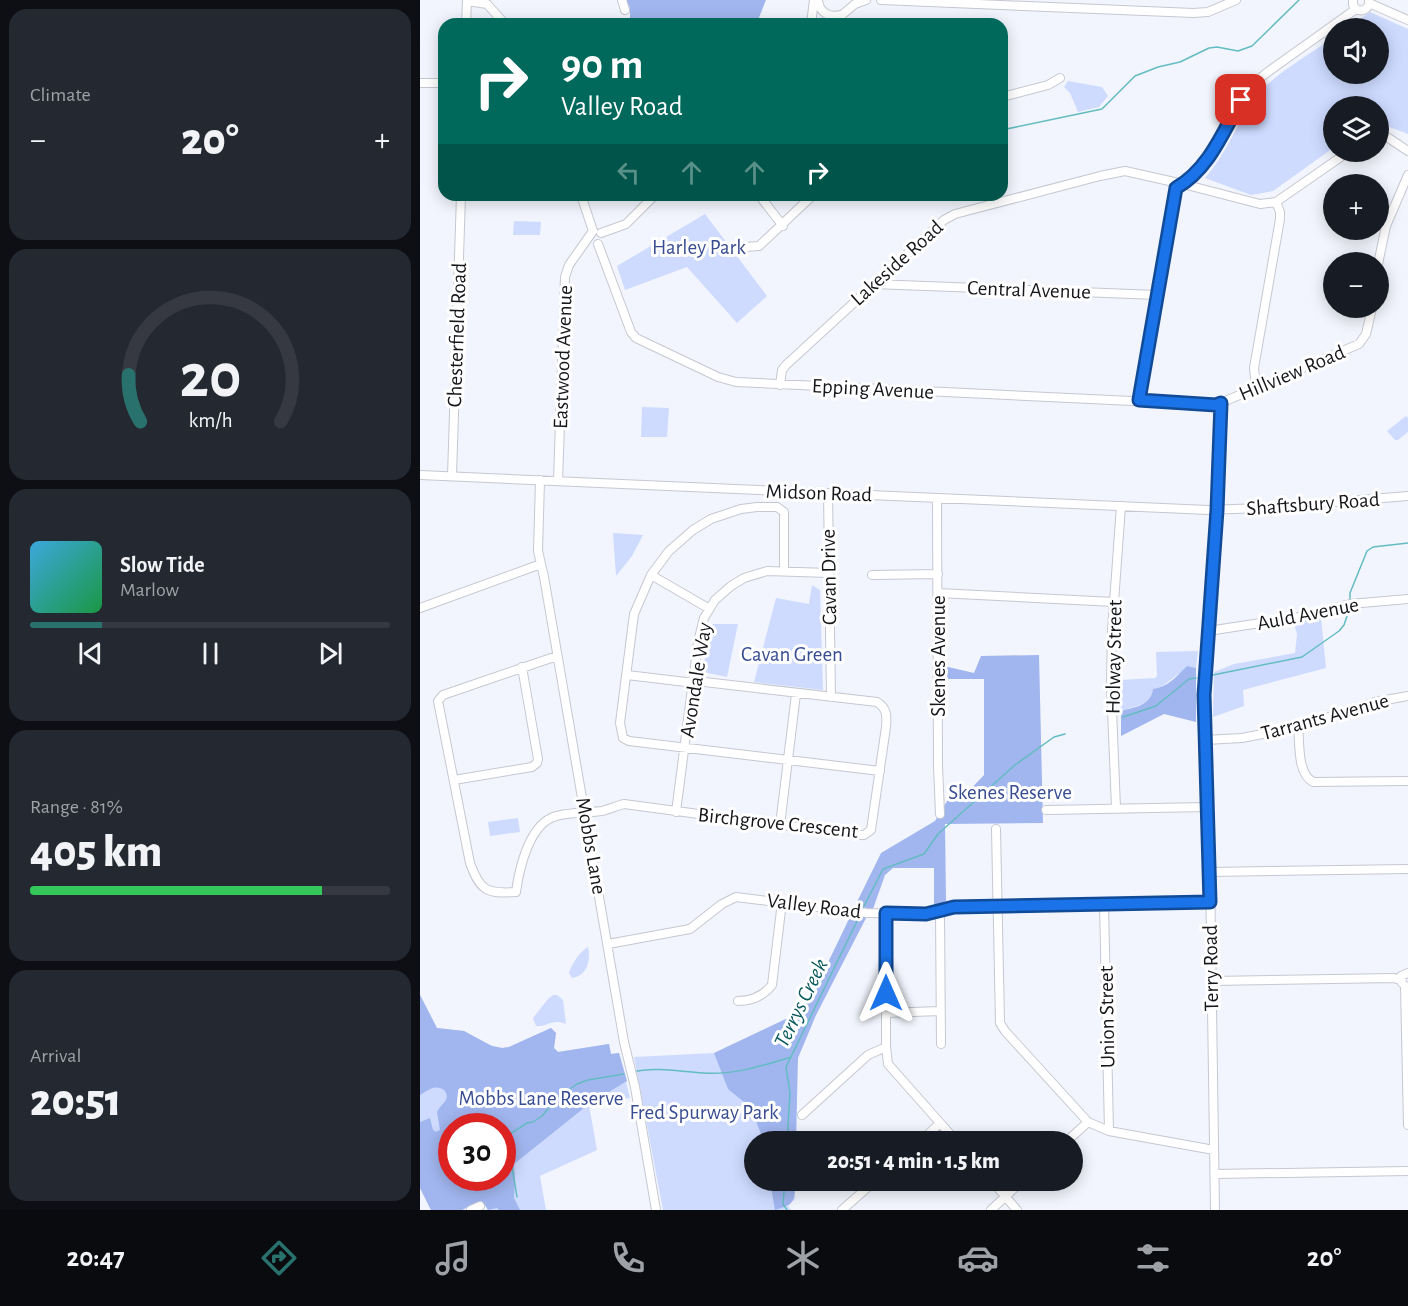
<!DOCTYPE html>
<meta charset="utf-8">
<style>
body{margin:0;font-family:"Alegreya Sans",sans-serif;background:#242831;color:#f1f3f6;height:100vh;display:flex;flex-direction:column;font-size:22px;white-space:nowrap}
*{box-sizing:border-box;margin:0}
p{font-size:20px;color:#9ea1a6}
.icon{flex:none;width:33px;height:33px;fill:none;stroke:currentColor;stroke-width:2;stroke-linecap:round;stroke-linejoin:round}
.map{position:relative;flex:1;overflow:hidden}
.panel{display:flex;flex-direction:column;gap:9px;padding:9px;background:#0d0f14;width:420px}
.panel>*{flex:none}
.top-card{position:absolute;left:18px;top:18px;width:570px;height:183px;border-radius:18px;box-shadow:0 3px 15px #0003;background:#00695c;color:#fff;overflow:hidden}
.controls{position:absolute;left:903px;top:18px;display:grid;gap:12px}
.controls a{display:grid;place-items:center;width:66px;height:66px;border-radius:50%;background:#171b24;box-shadow:0 3px 15px #0003;font-size:30px}
.speed{position:absolute;left:18px;top:1113px;display:flex;gap:12px;font-size:30px;font-weight:700;text-align:center}
.speed>*{display:grid;place-content:center;width:78px;height:78px;border-radius:50%;background:#171b24;box-shadow:0 3px 15px #0003;line-height:1}
.speed .limit{border:9px solid #d22;background:#fff;color:#111}
.pin{position:absolute;display:grid;place-items:center;width:51px;height:51px;color:#fff;margin:-26px;border-radius:12px;box-shadow:0 3px 9px #0006}
.me{position:absolute;width:66px;margin:-33px;rotate:0deg;stroke-linejoin:round;filter:drop-shadow(0 0 4px #0008)}
.turn{display:flex;align-items:center;gap:21px;height:126px;padding:0 24px;font-size:27px}
.turn .icon{width:78px;height:78px;stroke-width:2.5}
.turn b{display:block;font-size:42px;line-height:51px}
.lanes{display:flex;align-items:center;height:57px;padding:0 24px;background:#0003;justify-content:center;gap:30px;direction:ltr}
.lanes .off{opacity:.35}
.big{font-size:45px;font-weight:800;line-height:1.1}
.panel .widget{flex:1;display:flex;flex-direction:column;justify-content:center;gap:9px;min-width:0;padding:0 21px;border-radius:18px;background:#242831}
.panel .dial{align-items:center;gap:0}
.dial svg{height:156px;overflow:visible;fill:none;stroke:#363941;stroke-width:7;stroke-linecap:round;text-anchor:middle}
.dial text{fill:#f1f3f6;stroke:none}
.song{display:flex;align-items:center;gap:18px}
.cover{width:72px;height:72px;border-radius:9px;background:linear-gradient(135deg,hsl(200 70% 55%),hsl(140 70% 35%))}
.played{height:6px;border-radius:3px;background:linear-gradient(90deg,#28716d 20%,#363941 20%)}
.keys{display:flex;justify-content:space-around;direction:ltr}
.heat{display:flex;justify-content:space-between;align-items:center;font-size:33px;direction:ltr}
.charge{height:9px;border-radius:4px;background:linear-gradient(90deg,#34c759 81%,#363941 0)}
.trip{position:absolute;left:324px;top:1131px;width:339px;height:60px;border-radius:30px;background:#171b24;box-shadow:0 3px 15px #0003;font-weight:800;line-height:60px;text-align:center}
.tab-bar{display:flex;height:96px;justify-content:space-around;align-items:center;background:#090b0e;color:#9ea1a6}
.tab-bar .icon{width:42px;height:42px}
.tab-bar .active{color:#28716d}
.tab-bar b{font-size:27px;color:#f1f3f6}
main{display:flex;flex:1;min-height:0}
.map>svg:first-child{display:block}
</style>
<main>
<section class="panel">
<div class="widget"><p>Climate</p>
<div class="heat"><a>−</a><b class="big">20°</b><a>+</a></div>
</div>
<div class="widget dial"><svg viewBox="0 0 100 80">
<path d="M14 69A42 42 0 1 1 86 69"/>
<path d="M14 69A42 42 0 0 1 8 45" stroke="#28716d"/>
<text x="50" y="56" font-size="32" font-weight="700">20</text>
<text x="50" y="72" font-size="11">km/h</text>
</svg></div>
<div class="widget">
<div class="song"><i class="cover"></i><div><b>Slow Tide</b><p>Marlow</p></div></div>
<div class="played"></div>
<div class="keys"><svg class="icon" aria-label="previous" viewBox="0 0 24 24"><path d="M18 5L8 12l10 7zM5 5v14"/></svg><svg class="icon" aria-label="pause" viewBox="0 0 24 24"><path d="M8 5v14M16 5v14"/></svg><svg class="icon" aria-label="next" viewBox="0 0 24 24"><path d="M6 5l10 7-10 7zM19 5v14"/></svg></div>
</div>
<div class="widget"><p>Range · 81%</p><b class="big">405 km</b><div class="charge"></div></div>
<div class="widget"><p>Arrival</p><b class="big">20:51</b></div>
</section>
<div class="map">
<svg width="988" height="1210" viewBox="0 0 988 1210">
<rect width="100%" height="100%" fill="#f2f5fd"/>
<!-- green -->
<path fill="#cedbff" fill-rule="evenodd" d="M950,12L988,29V134L959,123L958,106H914L913,148L853,191L831,195L785,178C806,154 817,124 835,98C851,76 890,54 913,38L914,74H958V28H927Z
M648,81L682,87L688,96L679,107L658,112L650,93L644,87Z
M285,214L347,296L317,323L267,267L205,290L197,266Z
M94,221L121,222L120,235H93Z
M222,407L249,408L247,437H221Z
M986,416L988,418V432L978,440H975L967,431Z
M193,533L223,535L212,556L196,576Z
M392,585L400,590L403,690L334,682L356,598L389,604Z
M901,617L906,668L823,690L824,706L793,717L794,672L814,664L875,653L877,634L874,624Z
M291,624H318L307,677L283,672L288,636Z
M778,651L776,668L771,667L757,675L739,689L726,703L701,711L700,680L735,678L737,676L736,652Z
M98,818L100,832L70,836L68,822Z
M431,914L447,916L396,1015L377,1058L376,1141L334,1142V1180L375,1181V1199L368,1206L371,1210H243L214,1057L294,1053L365,1021C399,998 414,950 431,914Z
M168,947C171,961 167,976 152,978L149,973C152,964 159,952 168,947Z
M0,995L17,1028L44,1031L68,1045L82,1048L89,1047L131,1028L136,1033L134,1048L138,1052L189,1044L191,1054L199,1053L210,1098L169,1105L177,1150L120,1176L126,1210H68L63,1202L60,1201L42,1210H11L0,1188ZM32,1126H82V1178H32Z
M133,995H137L143,1000L146,1024C132,1018 128,1027 116,1026L113,1018L128,999Z"/>
<!-- forest -->
<path fill="#a1b6ef" fill-rule="evenodd" d="M205,0H346L338,20L334,24H242L240,22L238,24H210V8Z
M619,655L623,823L525,824L526,901L514,906V868H473L465,875L453,909L435,906L461,853L515,821L529,798H542L564,775V679H523L524,666L554,673L561,656Z
M767,666L776,668V722L744,714L701,736V711C714,707 731,706 733,689C747,688 758,675 767,666Z
M431,915L447,916L396,1015L378,1058L376,1141H344L330,1107L308,1089L294,1053L374,1015L397,985Z
M0,995L17,1028L44,1031L72,1046L82,1048L89,1047L131,1028L136,1033L134,1048L138,1052L189,1044L191,1054L199,1053L207,1081L169,1104L94,1164L95,1180L94,1198L100,1210H79L77,1208L68,1210L63,1202L60,1201L42,1210H11L0,1188V1122L10,1118L13,1130L16,1132L20,1130L17,1112C21,1103 32,1100 24,1090C14,1084 9,1090 0,1095ZM82,1126V1178H32V1126Z
M350,1181H375C375,1200 375,1205 355,1210Z"/>
<g fill="none" stroke-linecap="round" stroke-linejoin="round">
<!-- stream -->
<path stroke="#63bcc1" stroke-width="1.5" d="M582,130L682,109L715,76L738,67L760,62L789,48L797,47L818,51L832,46L879,0
M930,601V593L947,551L953,547L988,543
M793,675L882,657L919,631L924,625L930,607
M703,717L736,706L769,679L776,678
M443,908L463,869L504,854L518,834L595,765L634,737L645,734
M217,1071C239,1067 261,1072 283,1073C314,1075 342,1066 371,1057
M367,1142L370,1093L366,1067L439,917
M365,1180L363,1204L367,1210
M97,1197L87,1136L107,1123L113,1122L122,1116L137,1098L157,1084L168,1080L204,1074"/>
<!-- minor casing -->
<g stroke="#c5c8d0" stroke-width="10">
<path id="minor" d="M202,0L205,10
M398,0C399,12 409,18 420,15
M461,0L773,13L788,12L816,0
M933,0V5L936,9
M47,1L67,4L85,24
M949,3L988,20
M936,9C943,13 950,8 949,0
M46,24L47,0
M391,24L394,0
M411,24L435,4L446,0
M0,83H24
M582,97L628,85L640,78
M958,135L967,137L988,151
M161,195L173,231
M339,195L363,226
M181,233L206,224L235,195
M178,244L211,332L216,338L298,377L316,382L796,405L939,344L946,334L952,308
M311,248L339,246L393,195
M958,264L966,226L988,175
M453,284L737,295
M360,385L362,370L366,365L524,220L535,214L680,176L705,171L763,184L840,204L856,202L928,152
M836,388L834,368L860,219V212L856,202
M719,400L756,188C801,160 806,107 845,74L936,9
M0,475L788,510L840,508L988,496
M32,476L41,195
M120,480L118,551L124,577L204,1042L215,1087L236,1210
M138,481L145,277L149,265L173,231
M408,493L411,697
M517,498L518,766L520,814
M364,571V512L357,507H337L321,509L291,519L273,530L249,551L231,575L214,614L200,723L203,738L209,741L460,771
M231,575L288,608
M452,575L518,574
M518,593L694,602
M0,608L121,564
M788,631L886,616L930,604L988,599
M137,656L23,695L18,701L50,863C60,891 67,894 96,892C99,870 108,829 131,818C143,812 167,813 182,811C190,809 196,806 204,804L436,835H444L451,830L466,727C467,716 467,708 457,702L276,681L266,682L207,675
M878,727C880,744 877,773 893,782L988,781
M785,740L822,738L878,727L955,702L988,696
M34,780L112,767L117,763L118,759L102,667
M696,808L691,685L692,630L701,506
M626,810L787,807
M256,812L278,642L284,618L295,600L311,586L324,578L347,571L409,573
M360,825L376,694
M576,829L580,1023L585,1031L668,1122L689,1131L794,1150
M790,872L988,869
M684,904L689,1131
M520,911L521,1044
M466,913V1047L468,1064L537,1142
M188,944L270,929L302,904L316,897L447,913L506,914L534,907L790,902
M792,981L974,978L980,980
M982,983L981,976L988,973
M985,986L988,1125
M318,1001C332,1001 344,995 352,985L362,902
M466,1013L520,1011
M382,1115L448,1055L466,1047
M500,1142L520,1123
M646,1142L668,1122
M795,1174L988,1171
M571,1180L597,1210
M51,1210L60,1206
M422,1210L456,1180
M571,1210L603,1180
M795,1210L790,872L784,695L797,510L801,403"/>
</g>
<!-- minor -->
<use href="#minor" stroke="#fff" stroke-width="8"/>
</g>
<g fill="none" stroke-linecap="round" stroke-linejoin="round">
<!-- route casing -->
<g stroke="#114b97" stroke-width="15">
<path id="route" d="M466,993V913L506,914L534,907L790,902L784,695L797,510L801,403L796,405L719,400L756,188C789,169 803,132 821,100"/>
</g>
<!-- route -->
<use href="#route" stroke="#1a73e8" stroke-width="10"/>
</g>
<g text-anchor="middle" dominant-baseline="central" stroke-width="6" stroke-linejoin="round" paint-order="stroke">
<!-- park labels -->
<g font-size="21" fill="#394d92" stroke="#fff">
<text x="279" y="247">Harley Park</text>
<text x="372" y="654">Cavan Green</text>
<text x="590" y="792">Skenes Reserve</text>
<text x="121" y="1098">Mobbs Lane Reserve</text>
<text x="284" y="1112">Fred Spurway Park</text>
</g>
<!-- street labels -->
<g font-size="21" fill="#16171a" stroke="#fff">
<text transform="translate(477 263) rotate(-42)">Lakeside Road</text>
<text transform="translate(609 290) rotate(2)">Central Avenue</text>
<text transform="translate(37 335) rotate(-88)">Chesterfield Road</text>
<text transform="translate(143 357) rotate(-88)">Eastwood Avenue</text>
<text transform="translate(872 373) rotate(-23)">Hillview Road</text>
<text transform="translate(453 389) rotate(3)">Epping Avenue</text>
<text transform="translate(399 493) rotate(2)">Midson Road</text>
<text transform="translate(893 504) rotate(-4)">Shaftsbury Road</text>
<text transform="translate(409 577) rotate(-91)">Cavan Drive</text>
<text transform="translate(888 614) rotate(-11)">Auld Avenue</text>
<text transform="translate(518 656) rotate(-90)">Skenes Avenue</text>
<text transform="translate(694 657) rotate(-89)">Holway Street</text>
<text transform="translate(276 680) rotate(-81)">Avondale Way</text>
<text transform="translate(905 717) rotate(-15)">Tarrants Avenue</text>
<text transform="translate(358 823) rotate(6)">Birchgrove Crescent</text>
<text transform="translate(171 846) rotate(80)">Mobbs Lane</text>
<text transform="translate(394 906) rotate(7)">Valley Road</text>
<text transform="translate(791 968) rotate(-91)">Terry Road</text>
<text transform="translate(687 1017) rotate(-91)">Union Street</text>
</g>
<!-- water labels -->
<g font-size="22" font-style="italic" fill="#0c5b5f" stroke="#fff">
<text transform="translate(381 1003) rotate(-64)">Terrys Creek</text>
</g>
</g>
</svg>
<div class="controls">
<a><svg class="icon" aria-label="sound" viewBox="0 0 24 24"><path d="M4 9h4l5-4v14l-5-4H4zM17 9q2 3 0 6"/></svg></a>
<a><svg class="icon" aria-label="layers" viewBox="0 0 24 24"><path d="M12 4l9 5-9 5-9-5zM3 14l9 5 9-5"/></svg></a>
<a>+</a>
<a>−</a>
</div>
<div class="speed"><div class="limit">30</div></div>
<div class="pin" style="left:821px;top:100px;background:#d93025"><svg class="icon" aria-label="arrive" viewBox="0 0 24 24"><path d="M6 21V4h12l-3 4 3 4H6"/></svg></div>
<svg class="me" style="left:466px;top:993px" viewBox="-20 -20 40 40"><path d="M0-17L14 15 0 8-14 15z" fill="#1a73e8" stroke="#fff" stroke-width="4"/></svg>
<div class="trip">20:51 · 4 min · 1.5 km</div>
<div class="top-card">
<div class="turn"><svg class="icon" aria-label="right" viewBox="0 0 24 24"><path d="M7 20v-9h11M14 6l5 5-5 5"/></svg><div><b>90 m</b>Valley Road</div></div>
<div class="lanes"><svg class="icon off" aria-label="left" viewBox="0 0 24 24"><path d="M17 20v-9H6M10 6l-5 5 5 5"/></svg><svg class="icon off" aria-label="ahead" viewBox="0 0 24 24"><path d="M12 20V5M6 11l6-6 6 6"/></svg><svg class="icon off" aria-label="ahead" viewBox="0 0 24 24"><path d="M12 20V5M6 11l6-6 6 6"/></svg><svg class="icon" aria-label="right" viewBox="0 0 24 24"><path d="M7 20v-9h11M14 6l5 5-5 5"/></svg></div>
</div>
</div>
</main>
<nav class="tab-bar">
<b>20:47</b>
<svg class="icon active" aria-label="directions" viewBox="0 0 24 24"><path d="M12 3l9 9-9 9-9-9zM9 14v-3h6M13 9l2 2-2 2"/></svg>
<svg class="icon" aria-label="music" viewBox="0 0 24 24"><path d="M9 18V5l10-2v13"/><circle cx="6" cy="18" r="3"/><circle cx="16" cy="16" r="3"/></svg>
<svg class="icon" aria-label="phone" viewBox="0 0 24 24"><path d="M5 4h4l2 5-3 2q2 4 5 5l2-3 5 2v4C11 20 4 13 5 4z"/></svg>
<svg class="icon" aria-label="climate" viewBox="0 0 24 24"><path d="M12 3v18M4 7l16 10M4 17L20 7"/></svg>
<svg class="icon" aria-label="car" viewBox="0 0 24 24"><path d="M5 17H2v-5l4-1 3-4h7l3 4 3 1v5h-3M9 17h6M6 11h13"/><circle cx="7" cy="17" r="2"/><circle cx="17" cy="17" r="2"/></svg>
<svg class="icon" aria-label="filters" viewBox="0 0 24 24"><path d="M4 7h16M4 17h16"/><circle cx="9" cy="7" r="2"/><circle cx="15" cy="17" r="2"/></svg>
<b>20°</b>
</nav>
